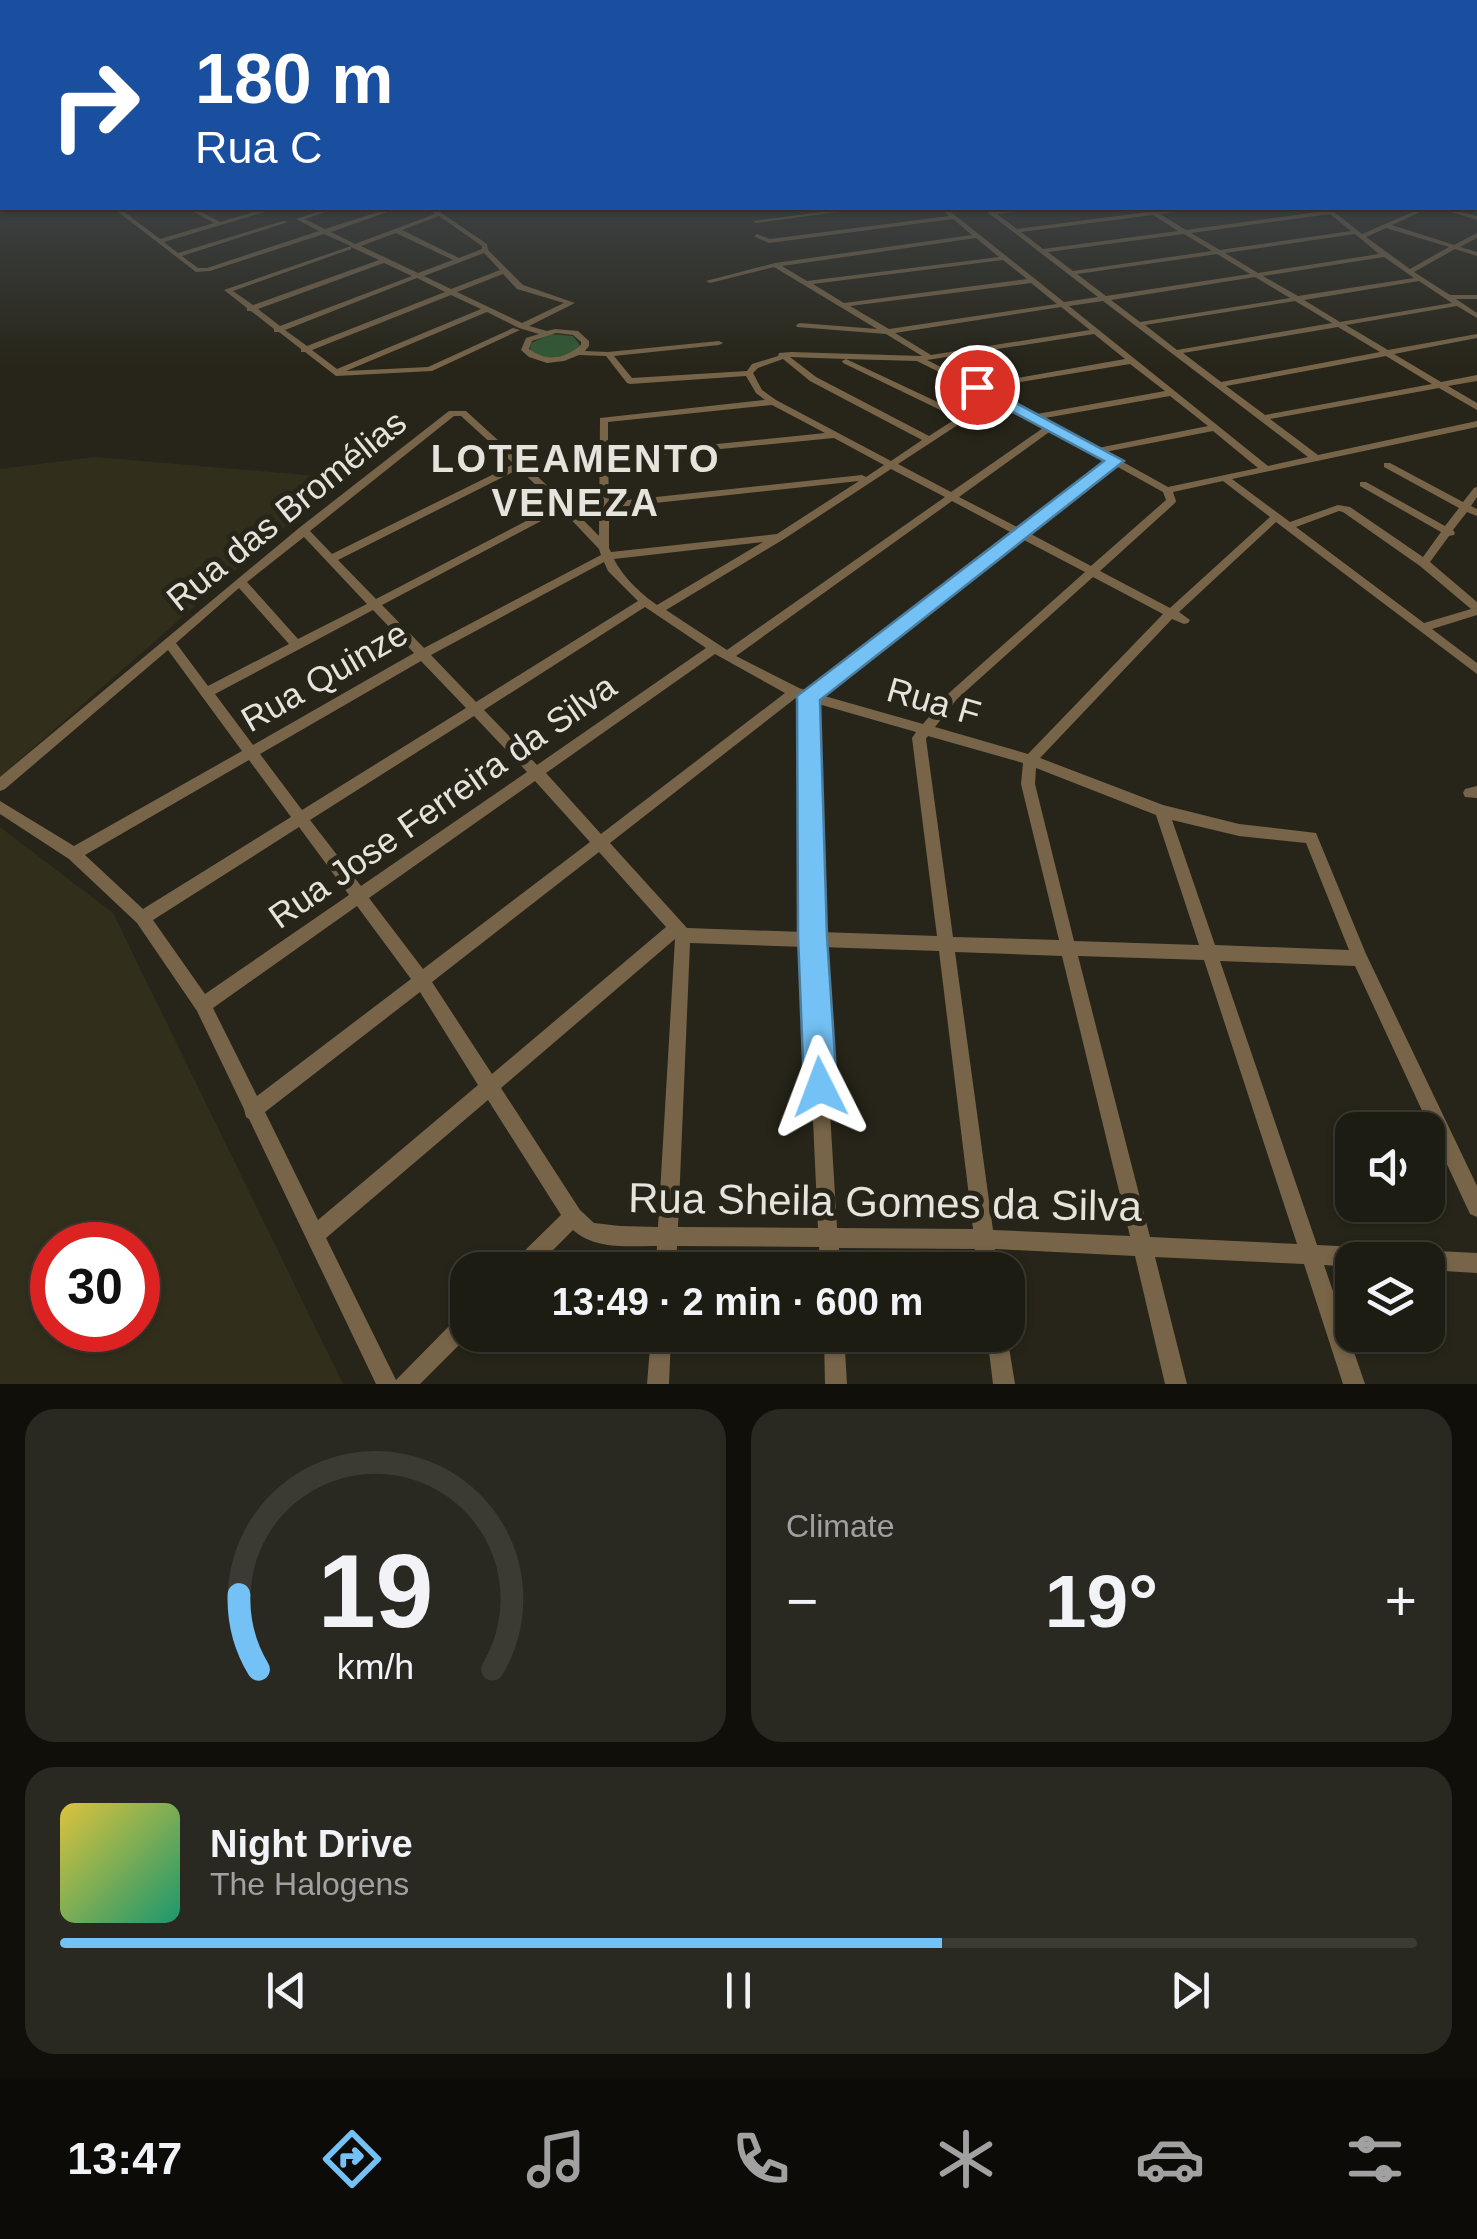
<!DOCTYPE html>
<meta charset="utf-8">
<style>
body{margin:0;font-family:Arial,sans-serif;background:#2a2921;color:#f1f3f6;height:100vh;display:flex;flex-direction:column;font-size:38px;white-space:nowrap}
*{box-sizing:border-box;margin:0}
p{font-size:32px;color:#a0a1a0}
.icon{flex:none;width:55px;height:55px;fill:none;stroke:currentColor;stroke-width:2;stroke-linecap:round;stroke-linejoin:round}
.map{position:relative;height:1384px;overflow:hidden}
.details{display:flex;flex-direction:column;gap:25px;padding:25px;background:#100f0a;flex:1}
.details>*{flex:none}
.banner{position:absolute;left:0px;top:0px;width:1478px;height:210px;box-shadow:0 2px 8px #0004,0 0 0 2px #3b3a33;background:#1a4fa0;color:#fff;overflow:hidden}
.fabs{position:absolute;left:1335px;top:1112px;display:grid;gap:20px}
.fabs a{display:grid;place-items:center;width:110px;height:110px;border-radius:20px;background:#1d1c13;box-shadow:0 2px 8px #0004,0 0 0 2px #3b3a33;font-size:50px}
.speed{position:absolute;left:30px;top:1222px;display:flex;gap:20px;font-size:50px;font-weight:700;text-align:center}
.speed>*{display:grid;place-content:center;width:130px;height:130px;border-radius:50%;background:#1d1c13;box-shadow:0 2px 8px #0004,0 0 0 2px #3b3a33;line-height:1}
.speed .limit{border:15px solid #d22;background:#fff;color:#111}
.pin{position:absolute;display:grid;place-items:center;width:85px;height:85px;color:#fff;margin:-42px;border:5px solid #fff;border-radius:50%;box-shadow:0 2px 10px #0007}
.me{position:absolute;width:110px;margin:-55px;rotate:357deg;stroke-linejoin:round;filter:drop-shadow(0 0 8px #0008)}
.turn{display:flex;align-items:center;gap:35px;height:210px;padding:0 30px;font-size:45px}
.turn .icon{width:130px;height:130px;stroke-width:2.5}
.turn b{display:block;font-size:70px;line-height:85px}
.big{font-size:75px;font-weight:800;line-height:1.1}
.details .tile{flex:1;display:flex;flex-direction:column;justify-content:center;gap:15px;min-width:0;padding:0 35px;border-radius:30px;background:#2a2921}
.details .dial{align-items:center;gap:0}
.dial svg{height:260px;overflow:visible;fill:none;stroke:#3b3a33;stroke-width:7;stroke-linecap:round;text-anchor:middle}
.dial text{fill:#f1f3f6;stroke:none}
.song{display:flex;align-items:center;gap:30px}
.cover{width:120px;height:120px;border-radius:15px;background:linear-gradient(135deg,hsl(50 70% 55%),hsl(160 70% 35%))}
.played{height:10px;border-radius:5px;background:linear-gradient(90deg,#73c1f5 65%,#3b3a33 65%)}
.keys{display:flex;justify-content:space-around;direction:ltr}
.heat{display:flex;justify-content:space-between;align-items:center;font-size:55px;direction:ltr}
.details .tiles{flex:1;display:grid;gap:25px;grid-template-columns:1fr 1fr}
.tile:last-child{grid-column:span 2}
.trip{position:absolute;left:450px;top:1252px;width:575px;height:100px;border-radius:30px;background:#1d1c13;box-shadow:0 2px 8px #0004,0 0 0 2px #3b3a33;font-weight:800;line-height:100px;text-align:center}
.tab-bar{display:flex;height:160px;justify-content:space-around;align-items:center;background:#0c0b08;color:#a0a1a0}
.tab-bar .icon{width:70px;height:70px}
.tab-bar .on{color:#73c1f5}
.tab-bar b{font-size:45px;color:#f1f3f6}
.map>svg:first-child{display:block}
</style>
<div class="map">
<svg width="1477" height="1384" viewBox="0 0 1477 1384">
<rect width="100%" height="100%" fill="#272519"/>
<!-- built -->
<path fill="#322e1c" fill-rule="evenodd" d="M95,457L341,478L0,777V469Z
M0,827L113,913L343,1384H0ZM52,1245H138V1330H52Z"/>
<!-- green -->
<path fill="#325834" d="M550,334L573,336L581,346C566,359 547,361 530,351L531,343Z"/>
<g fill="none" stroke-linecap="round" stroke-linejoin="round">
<!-- street -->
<path fill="#786549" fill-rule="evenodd" d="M113,208H119L160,239L214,223L187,208H194L220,222L265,209L268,211L164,242L178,253L283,221L288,222L182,256L198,268H207L319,231L296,219L329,208H337L305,219L325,229L391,208H399L331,232L355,244L435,214L428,208H434L487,244L488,250L523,285L575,303L529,326L547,331L555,329L578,331L589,341V346L585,351L608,352L719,341L723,343L719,345L614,356L632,378L747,371L752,364L778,356L779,353L791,352L922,356L886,334L797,327L796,325L800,323L877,329L774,267L710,283L706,281L775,263L972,235L953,219L769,243L755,237L754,236L757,234L770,239L949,216L940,208H946L1064,302L1098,297L982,208H988L993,211L1033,208L1030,210L997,214L1017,229L1148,212L1142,208H1149L1155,211L1197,208L1194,210L1160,214L1186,230L1326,211L1323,208H1329L1362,234L1422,208H1429L1392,225L1454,245L1477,233V238L1460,247L1477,252V256L1455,249L1414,272L1450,295H1477V299H1456L1477,313V318L1457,306L1346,325L1388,350L1477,334V338L1394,354L1441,382L1477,375V381L1448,386L1477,403V410L1439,388L1270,419L1318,455L1477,421V427L1232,479L1290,522L1338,505L1350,507L1423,557L1441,532L1360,486V482H1366L1445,526L1459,508L1384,467V463H1390L1463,502L1474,488L1477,487V497L1471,506L1477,509V516L1467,512L1453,530L1455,533L1454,535L1449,536L1430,562L1477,602V615L1432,629L1477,663V674L1276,522L1179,612L1190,620L1188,623L1184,624L1172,619L1040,758L1163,805L1239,824L1316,833L1366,954L1477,1186V1217L1470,1214L1355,966L1220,961L1317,1245L1477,1253V1273L1428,1270V1260H1352V1267L1324,1265L1365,1384H1343L1304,1264L1155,1257L1187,1384H1165L1135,1256L995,1249L998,1270H978L975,1249L839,1248L840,1270H820L819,1247L677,1246L676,1270H656L657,1246C629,1246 595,1250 573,1230L533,1270H509L512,1263L561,1215L488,1100L326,1238L396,1380L461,1314L468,1311L469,1335L420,1384H376L249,1119L246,1117L244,1109L197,1011L137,923L69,859L0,814V801L74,846L242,751L168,650L5,789L0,791V777L299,528L449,411H466C512,453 556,492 599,536L600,418L765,400L756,393L746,376L630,384L627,383L606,356L579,355L564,361L547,363L529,357L521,350L526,338L539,334L519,328L487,312L346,371L428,367L513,328L520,330L432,371L336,376L305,352H301V349L279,332H274V329L251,311H247V308L224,290L351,246L324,234L210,271L196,272ZM1330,214L1351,231L1220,250L1191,233ZM1153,215L1178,231L1043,249L1021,232ZM439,216L482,246V249L459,258L402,230ZM1386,228L1449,247L1410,269L1366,237ZM396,233L453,260L418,273L361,246ZM1184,234L1212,251L1073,271L1048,252ZM1355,234L1379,254L1258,273L1225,253ZM976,238L999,257L807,281L782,266ZM351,247L379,260L253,305L233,291L351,249ZM484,253L500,270L451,289L424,276ZM1217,254L1250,274L1106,296L1077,274ZM1384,257L1414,278L1298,296L1263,276ZM1003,260L1027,279L844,303L813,284ZM384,263L412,276L280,326L258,309ZM503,274L517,289L564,303L522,323L457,292ZM1255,277L1290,298L1140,322L1111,300ZM417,278L445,292L307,346L285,330ZM1419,281L1452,303L1340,322L1304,300ZM1031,283L1057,304L889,329L850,306ZM451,295L481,309L337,369L312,350ZM1103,301L1308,457L1268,466L1069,306ZM1295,301L1332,323L1177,350L1145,325ZM1061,307L1090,330L931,355L895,333ZM1338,327L1380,352L1221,382L1183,353ZM556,333L573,335L581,342V345C565,359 547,362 529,349L532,341ZM1094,334L1125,359L977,385L927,360ZM1386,356L1432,384L1265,415L1226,386ZM790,357L846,359L842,361L843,363L957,418L929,436L816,377ZM783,359L810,381L922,440L891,461L776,400L762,390L753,373L758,368ZM846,359L917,361L989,397L963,414ZM1130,364L1165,391L1037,414L984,388ZM1170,396L1208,426L1098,448L1045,418ZM996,400L1046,426L951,492L898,464ZM772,405L825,433L608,455V422ZM454,416H461L514,464L332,554L310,531ZM1052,430L1109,462L1021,529L959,497ZM1213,431L1258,468L1168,487L1105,452ZM834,438L884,465L866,477L862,475L609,502L608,460ZM1116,466L1163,492L1166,500L1091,566L1029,533ZM519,469L557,505L376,599L338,560ZM891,469L945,497L727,650L666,610L784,539ZM859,481L777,534L611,552L609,548V508ZM1223,481L1270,517L1170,608L1100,571L1175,503L1176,501L1173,492ZM952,501L1014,534L808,691L799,688L736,656ZM562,510L599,549L601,555L424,648L382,605ZM1339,511L1343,512L1420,566L1471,609L1424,623L1296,527ZM304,537L367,604L298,639L247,582ZM1022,539L1085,572L949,693L923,724L821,695ZM763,542L657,605C641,594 622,576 614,559ZM604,562L608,571L638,601L476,702L431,655ZM1093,577L1163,614L1028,754L935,727L957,699ZM239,588L289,644L208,686L176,643ZM645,607L706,648L537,765L484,710ZM373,610L414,653L253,745L215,694ZM715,654L785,693L601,834L546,773ZM421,661L466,708L302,810L260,754ZM797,697L803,699L804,932L687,928L610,843ZM815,703L916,732L912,738L937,936L820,932ZM474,716L527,772L361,886L310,820ZM928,736L1023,763L1021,784L1059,940L953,937L926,739ZM249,760L291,817L143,909L85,855ZM1036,768L1156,815L1199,945L1074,941L1035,784ZM535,781L590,842L423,969L369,898ZM1172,820L1239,836L1306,843L1349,950L1215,945ZM299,827L349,895L205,994L153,920ZM599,852L666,927L492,1074L432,982ZM357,906L411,979L257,1096L213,1008ZM675,939L658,1227L620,1226L594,1223L580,1210L501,1088ZM690,943L805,947L818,1228L678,1227ZM820,947L939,951L973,1229L837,1228ZM955,952L1062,956L1130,1236L993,1230ZM1078,956L1204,960L1297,1244L1150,1237ZM420,992L478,1085L318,1220L265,1112Z
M853,208H867L756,223L753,221Z
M1438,208H1446L1477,216V220Z
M1477,786V798L1465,797L1463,793L1465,789Z
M651,1335H671L669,1384H647Z
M824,1335H844L847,1384H825Z
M987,1335H1007L1015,1384H993Z"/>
</g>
<!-- sky -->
<linearGradient id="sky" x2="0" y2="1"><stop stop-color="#15140e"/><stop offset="0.47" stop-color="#414649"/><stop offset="1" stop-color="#414649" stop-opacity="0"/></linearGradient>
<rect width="1477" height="367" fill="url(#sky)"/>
<!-- route -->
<path fill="#73c1f5" stroke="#4b7d9f" stroke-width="2.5" d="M977,382L1124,461L820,700L827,936L837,1087L832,1098L820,1103L809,1098L804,1087L798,936L797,696L1104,461L972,390L969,387Z"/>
<g text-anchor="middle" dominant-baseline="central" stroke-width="10" stroke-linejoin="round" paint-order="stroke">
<!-- street labels -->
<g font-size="35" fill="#e5e3dc" stroke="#272519">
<text transform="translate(286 510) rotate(-39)">Rua das Bromélias</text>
<text transform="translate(324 676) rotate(-30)">Rua Quinze</text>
<text transform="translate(934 701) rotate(16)">Rua F</text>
<text transform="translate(442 801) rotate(-35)">Rua Jose Ferreira da Silva</text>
</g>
<!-- far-district labels -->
<g font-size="38" font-weight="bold" letter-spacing="2.5" fill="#e5e3dc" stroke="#272519">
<text x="576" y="459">LOTEAMENTO<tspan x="576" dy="44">VENEZA</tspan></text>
</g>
<!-- near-street labels -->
<g font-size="42" fill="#e5e3dc" stroke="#272519">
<text transform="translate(885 1202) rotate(1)">Rua Sheila Gomes da Silva</text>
</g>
</g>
</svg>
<div class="fabs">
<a><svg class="icon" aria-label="sound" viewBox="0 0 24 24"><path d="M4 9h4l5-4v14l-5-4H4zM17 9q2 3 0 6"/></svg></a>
<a><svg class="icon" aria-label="layers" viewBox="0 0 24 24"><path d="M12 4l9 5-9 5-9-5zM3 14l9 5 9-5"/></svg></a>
</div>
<div class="speed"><div class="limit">30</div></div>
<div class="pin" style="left:977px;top:387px;background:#d93025"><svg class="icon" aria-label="arrive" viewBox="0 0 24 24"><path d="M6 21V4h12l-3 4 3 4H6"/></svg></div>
<svg class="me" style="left:820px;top:1087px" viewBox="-20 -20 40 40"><path d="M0-17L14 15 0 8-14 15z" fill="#73c1f5" stroke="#fff" stroke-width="4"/></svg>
<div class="trip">13:49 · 2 min · 600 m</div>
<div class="banner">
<div class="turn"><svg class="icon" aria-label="right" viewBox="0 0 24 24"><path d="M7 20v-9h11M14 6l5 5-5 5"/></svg><div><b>180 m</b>Rua C</div></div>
</div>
</div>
<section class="details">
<div class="tiles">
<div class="tile dial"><svg viewBox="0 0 100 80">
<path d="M14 69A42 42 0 1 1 86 69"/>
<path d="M14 69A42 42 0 0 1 8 46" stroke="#73c1f5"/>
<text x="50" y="56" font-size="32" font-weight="700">19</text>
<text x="50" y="72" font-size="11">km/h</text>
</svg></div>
<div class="tile"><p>Climate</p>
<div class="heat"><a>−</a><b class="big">19°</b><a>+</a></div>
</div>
<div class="tile">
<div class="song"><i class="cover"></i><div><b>Night Drive</b><p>The Halogens</p></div></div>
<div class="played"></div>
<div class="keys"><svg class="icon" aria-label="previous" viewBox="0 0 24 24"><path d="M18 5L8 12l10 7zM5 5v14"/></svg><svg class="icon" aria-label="pause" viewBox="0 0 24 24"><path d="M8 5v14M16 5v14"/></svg><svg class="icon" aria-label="next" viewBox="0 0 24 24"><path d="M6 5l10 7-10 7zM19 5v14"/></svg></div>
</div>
</div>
</section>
<nav class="tab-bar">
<b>13:47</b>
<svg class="icon on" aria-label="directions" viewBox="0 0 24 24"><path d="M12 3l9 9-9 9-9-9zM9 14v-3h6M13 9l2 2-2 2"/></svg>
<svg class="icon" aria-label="music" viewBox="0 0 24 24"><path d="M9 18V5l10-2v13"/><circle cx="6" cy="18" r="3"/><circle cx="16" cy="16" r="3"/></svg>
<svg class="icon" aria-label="phone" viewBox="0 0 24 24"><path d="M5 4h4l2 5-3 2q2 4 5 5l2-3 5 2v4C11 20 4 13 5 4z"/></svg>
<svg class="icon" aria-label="climate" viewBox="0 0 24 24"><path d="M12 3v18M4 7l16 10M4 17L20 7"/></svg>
<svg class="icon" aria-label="car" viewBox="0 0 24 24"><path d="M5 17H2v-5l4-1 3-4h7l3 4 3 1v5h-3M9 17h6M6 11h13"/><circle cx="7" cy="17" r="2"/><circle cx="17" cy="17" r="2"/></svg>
<svg class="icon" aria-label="filters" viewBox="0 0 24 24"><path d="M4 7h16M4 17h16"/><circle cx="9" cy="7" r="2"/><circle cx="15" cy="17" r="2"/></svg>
</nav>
